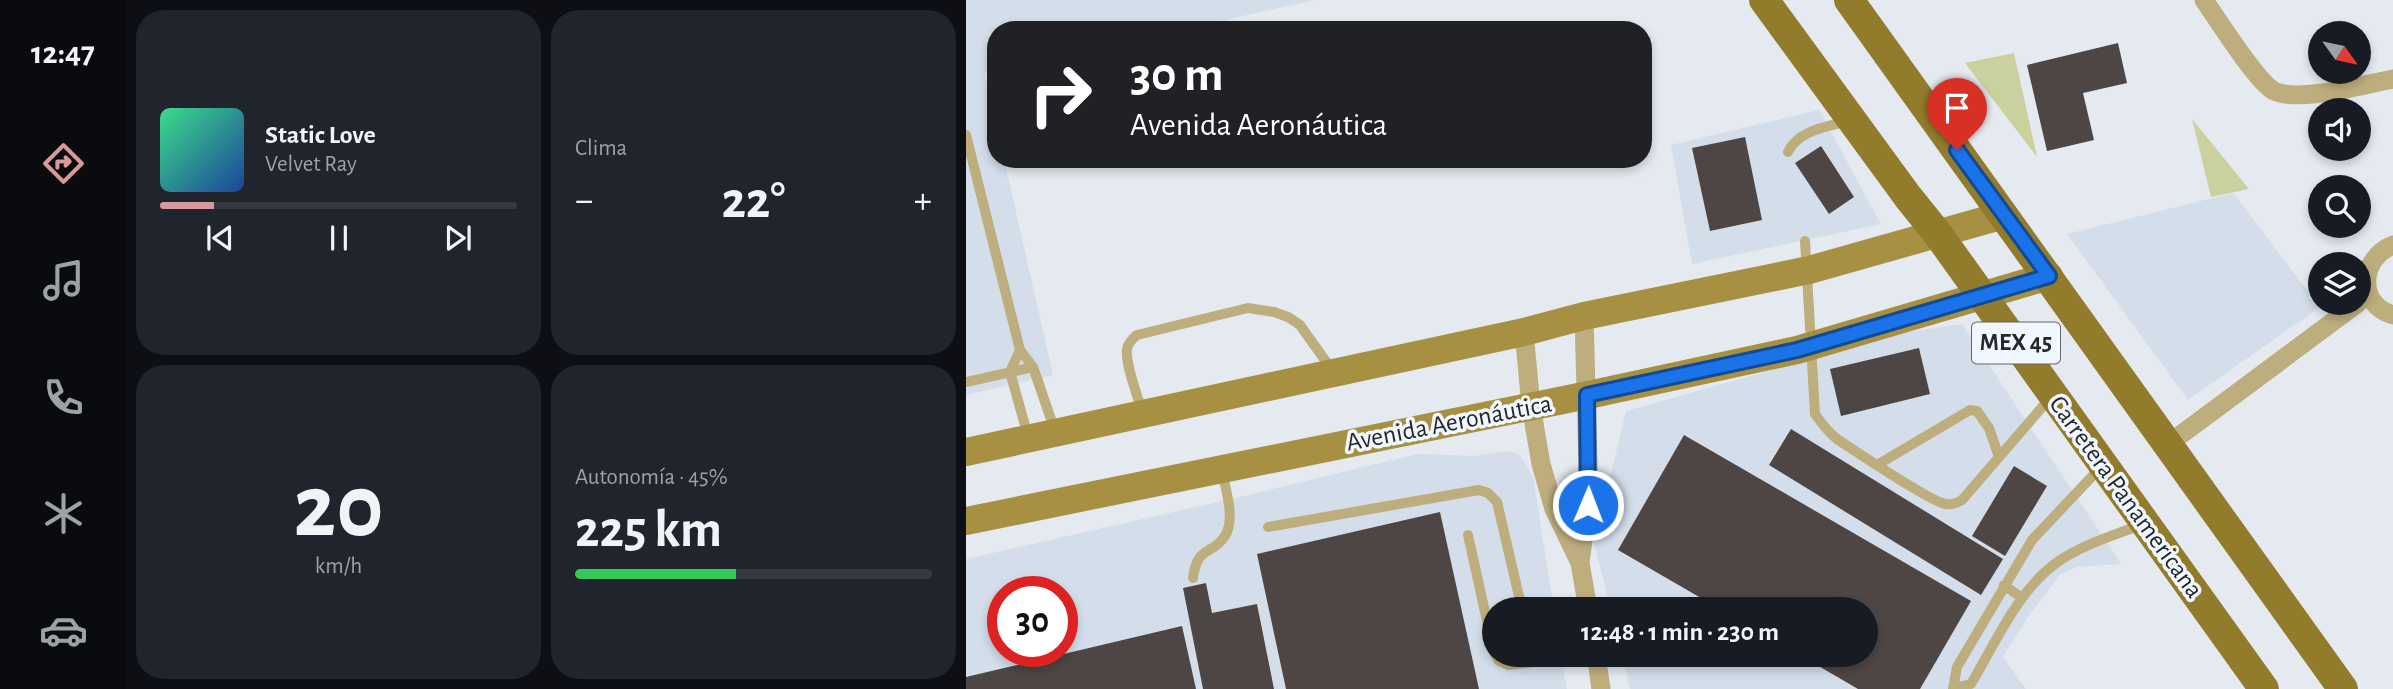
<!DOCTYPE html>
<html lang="es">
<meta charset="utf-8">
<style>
body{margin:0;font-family:"Alegreya Sans",sans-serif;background:#20242c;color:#f1f3f6;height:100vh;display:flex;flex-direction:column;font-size:26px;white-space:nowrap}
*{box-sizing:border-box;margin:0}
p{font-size:23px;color:#9ea1a6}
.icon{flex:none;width:38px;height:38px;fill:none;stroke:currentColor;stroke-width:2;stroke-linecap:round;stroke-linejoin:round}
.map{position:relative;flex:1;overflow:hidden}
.details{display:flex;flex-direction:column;gap:10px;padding:10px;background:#0d0f14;width:840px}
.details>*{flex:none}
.guide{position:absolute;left:21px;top:21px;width:665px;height:147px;border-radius:28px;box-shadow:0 4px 10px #0003;background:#202124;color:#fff;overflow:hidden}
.needle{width:46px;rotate:123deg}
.fabs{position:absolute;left:1342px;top:21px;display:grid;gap:14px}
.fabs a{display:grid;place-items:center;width:63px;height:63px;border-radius:50%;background:#171b24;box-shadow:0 4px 10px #0003;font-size:35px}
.speed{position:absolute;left:21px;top:576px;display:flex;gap:14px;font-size:35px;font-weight:700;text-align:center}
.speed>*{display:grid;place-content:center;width:91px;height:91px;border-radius:50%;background:#171b24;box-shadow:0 4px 10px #0003;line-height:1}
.speed .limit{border:10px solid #d22;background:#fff;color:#111}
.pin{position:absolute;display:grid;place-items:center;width:60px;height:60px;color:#fff;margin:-72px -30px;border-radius:50% 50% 50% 0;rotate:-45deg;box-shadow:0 0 7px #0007}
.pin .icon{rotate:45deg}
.me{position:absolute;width:77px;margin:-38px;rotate:1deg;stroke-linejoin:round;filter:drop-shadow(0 0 5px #0008)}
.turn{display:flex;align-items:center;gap:24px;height:147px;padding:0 28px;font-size:32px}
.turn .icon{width:91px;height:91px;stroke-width:2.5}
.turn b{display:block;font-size:49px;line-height:60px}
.big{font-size:52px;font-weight:700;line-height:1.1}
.details .card{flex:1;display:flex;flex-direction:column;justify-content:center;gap:10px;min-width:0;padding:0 24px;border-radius:28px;background:#20242c}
.details .dial{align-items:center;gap:0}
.dial b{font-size:91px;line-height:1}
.song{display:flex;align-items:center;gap:21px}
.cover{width:84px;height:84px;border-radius:10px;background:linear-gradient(135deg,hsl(150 70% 55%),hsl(220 70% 35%))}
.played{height:7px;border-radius:4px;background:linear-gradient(90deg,#d8999c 15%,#363941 15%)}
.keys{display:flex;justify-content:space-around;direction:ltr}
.heat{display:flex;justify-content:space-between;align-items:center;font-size:38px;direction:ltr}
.charge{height:10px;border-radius:5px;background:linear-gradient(90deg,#34c759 45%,#363941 0)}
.details .tiles{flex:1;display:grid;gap:10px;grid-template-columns:repeat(2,1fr)}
.trip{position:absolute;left:516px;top:597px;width:396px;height:70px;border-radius:35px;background:#171b24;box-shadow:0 4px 10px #0003;font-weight:700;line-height:70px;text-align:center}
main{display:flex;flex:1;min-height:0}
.tab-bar{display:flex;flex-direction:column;width:126px;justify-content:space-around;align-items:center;background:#090b0e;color:#9ea1a6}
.tab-bar .icon{width:49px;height:49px}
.tab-bar .current{color:#d8999c}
.tab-bar b{font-size:32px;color:#f1f3f6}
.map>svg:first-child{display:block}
</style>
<main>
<nav class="tab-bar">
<b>12:47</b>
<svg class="icon current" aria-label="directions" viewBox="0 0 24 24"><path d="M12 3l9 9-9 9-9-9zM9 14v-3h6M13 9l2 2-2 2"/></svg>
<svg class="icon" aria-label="music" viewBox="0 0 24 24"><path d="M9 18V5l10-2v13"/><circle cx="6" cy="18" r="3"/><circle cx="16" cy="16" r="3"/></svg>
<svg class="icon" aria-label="phone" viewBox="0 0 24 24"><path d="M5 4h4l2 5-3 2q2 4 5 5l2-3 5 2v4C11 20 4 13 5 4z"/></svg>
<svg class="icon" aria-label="climate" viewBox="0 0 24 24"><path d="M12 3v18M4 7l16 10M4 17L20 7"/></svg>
<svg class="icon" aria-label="car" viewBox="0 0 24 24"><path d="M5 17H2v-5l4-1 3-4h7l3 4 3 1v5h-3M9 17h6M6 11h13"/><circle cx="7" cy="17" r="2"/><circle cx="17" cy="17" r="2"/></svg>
</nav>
<section class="details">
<div class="tiles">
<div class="card">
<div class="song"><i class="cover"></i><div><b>Static Love</b><p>Velvet Ray</p></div></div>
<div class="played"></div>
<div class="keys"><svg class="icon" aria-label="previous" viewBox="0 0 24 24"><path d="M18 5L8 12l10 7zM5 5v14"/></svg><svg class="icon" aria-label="pause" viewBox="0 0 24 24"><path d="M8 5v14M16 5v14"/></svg><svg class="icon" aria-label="next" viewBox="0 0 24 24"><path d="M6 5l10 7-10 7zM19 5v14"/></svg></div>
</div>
<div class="card"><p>Clima</p>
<div class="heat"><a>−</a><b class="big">22°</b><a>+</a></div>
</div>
<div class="card dial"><b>20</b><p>km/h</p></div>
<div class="card"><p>Autonomía · 45%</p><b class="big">225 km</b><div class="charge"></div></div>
</div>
</section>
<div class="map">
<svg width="1427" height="689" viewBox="0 0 1427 689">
<rect width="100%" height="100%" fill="#e4eaf0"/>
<!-- built -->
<path fill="#d3deea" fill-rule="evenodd" d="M0,0H349L213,30H30V70L18,73L30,123V159H38L87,375L0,395Z
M853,110L915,224L726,264L705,145Z
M1267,193L1354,307L1222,400L1101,234Z
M996,324L1155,564L1110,567L1094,575L1063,615L1037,657L1060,689H664L656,655L900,654V609H645L628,544L660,411L942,332Z
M542,451L553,454L567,477L588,609H528V654L595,655L601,689H0V559L274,497L451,454L508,456ZM37,592H96V651H37Z"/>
<!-- green -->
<path fill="#cbd09f" d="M1048,53L1071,157L999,63Z
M1226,119L1283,189L1245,197Z"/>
<!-- building -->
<path fill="#4e4644" d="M1152,43L1161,83L1117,93L1128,140L1081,151L1061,65Z
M779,137L796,220L744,231L726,148Z
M855,146L888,197L863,214L829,163Z
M953,348L964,394L875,416L864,369Z
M825,429L1037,559L1015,595L803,465Z
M718,435L1005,601L954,689H892L832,654H900V609H754L652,550Z
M1048,466L1081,486L1039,556L1006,536Z
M474,512L513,689H320L291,554Z
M240,583L246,613L291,604L308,689H237L217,588Z
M216,626L230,689H0V677Z"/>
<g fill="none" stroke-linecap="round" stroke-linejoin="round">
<!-- lane -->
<path stroke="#beae7e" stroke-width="10" d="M0,135L54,350L67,367L89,431
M822,152C832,130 861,127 882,121
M839,241L849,414C856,424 862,432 871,439C886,449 967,503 980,504C985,505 991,503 996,500L1084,398
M54,350L44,372L62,436
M0,382L67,367
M176,412C172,396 159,365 161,349C162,343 166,339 171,335L282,308L308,312L322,317L334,325L366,370
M911,465L1004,410L1011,411L1023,428L1033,457
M302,527L513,490L522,493L531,502L556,609
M502,535L528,653
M227,578C231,545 246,556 259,536C270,518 259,489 256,470
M1038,585L1056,598
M529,654L533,661L542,665L630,655
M988,688L1005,684C1030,642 1052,589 1093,561C1118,544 1149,535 1177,524
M987,689L991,667L1066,540L1134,468"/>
<!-- street -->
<path stroke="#beae7e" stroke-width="19" d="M1238,0C1252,20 1290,81 1308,91C1333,103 1399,84 1427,79
M1427,245C1394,258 1390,304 1427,315
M558,332L565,406L575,464L588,509L614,563L622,609
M1201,445L1392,303
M614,562L622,505V463L618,316
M630,654L635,689"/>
<!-- secondary -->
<path stroke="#a89043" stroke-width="28" d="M0,452L558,332L618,316L843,270L1038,215
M0,521L622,395L831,350L1083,276"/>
<!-- primary -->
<path stroke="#937b2c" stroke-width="30" d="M798,0L942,197L971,233L1298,689
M883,0L1377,689"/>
</g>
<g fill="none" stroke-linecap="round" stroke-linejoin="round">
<!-- route casing -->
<g stroke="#114b97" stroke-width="18">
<path id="route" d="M622,505L621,395L831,350L1083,276L991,150"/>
</g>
<!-- route -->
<use href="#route" stroke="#1a73e8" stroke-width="12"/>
</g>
<g text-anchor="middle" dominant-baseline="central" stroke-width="7" stroke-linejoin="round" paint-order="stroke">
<!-- shield labels -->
<rect fill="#f1f7fe" stroke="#626569" stroke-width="2" x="1006" y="322.5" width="88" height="41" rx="5"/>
<g font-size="24" font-weight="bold" fill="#252729">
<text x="1050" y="343">MEX 45</text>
</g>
<!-- street labels -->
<g font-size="26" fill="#252729" stroke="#f1f7fe">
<text transform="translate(483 423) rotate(-11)">Avenida Aeronáutica</text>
<text transform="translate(1160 497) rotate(54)">Carretera Panamericana</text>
</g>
</g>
</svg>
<div class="fabs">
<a><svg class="needle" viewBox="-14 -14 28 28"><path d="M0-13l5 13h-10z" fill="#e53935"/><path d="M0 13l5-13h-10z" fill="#9ea1a6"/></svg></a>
<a><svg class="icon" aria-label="sound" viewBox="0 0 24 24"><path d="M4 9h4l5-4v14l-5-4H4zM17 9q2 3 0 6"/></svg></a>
<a><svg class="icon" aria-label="search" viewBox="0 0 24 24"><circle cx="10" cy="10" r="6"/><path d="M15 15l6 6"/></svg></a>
<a><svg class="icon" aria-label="layers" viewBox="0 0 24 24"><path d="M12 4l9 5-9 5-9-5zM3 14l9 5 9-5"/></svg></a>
</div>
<div class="speed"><div class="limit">30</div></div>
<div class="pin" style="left:991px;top:150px;background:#d93025"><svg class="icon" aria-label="arrive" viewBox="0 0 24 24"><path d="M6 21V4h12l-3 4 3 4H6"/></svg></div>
<svg class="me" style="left:622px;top:505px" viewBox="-20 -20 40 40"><circle r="17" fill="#1a73e8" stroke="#fff" stroke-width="3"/><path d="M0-11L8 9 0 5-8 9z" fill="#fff"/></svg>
<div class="trip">12:48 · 1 min · 230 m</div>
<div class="guide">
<div class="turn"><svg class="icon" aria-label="right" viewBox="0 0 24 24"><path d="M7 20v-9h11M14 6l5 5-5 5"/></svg><div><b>30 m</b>Avenida Aeronáutica</div></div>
</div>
</div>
</main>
